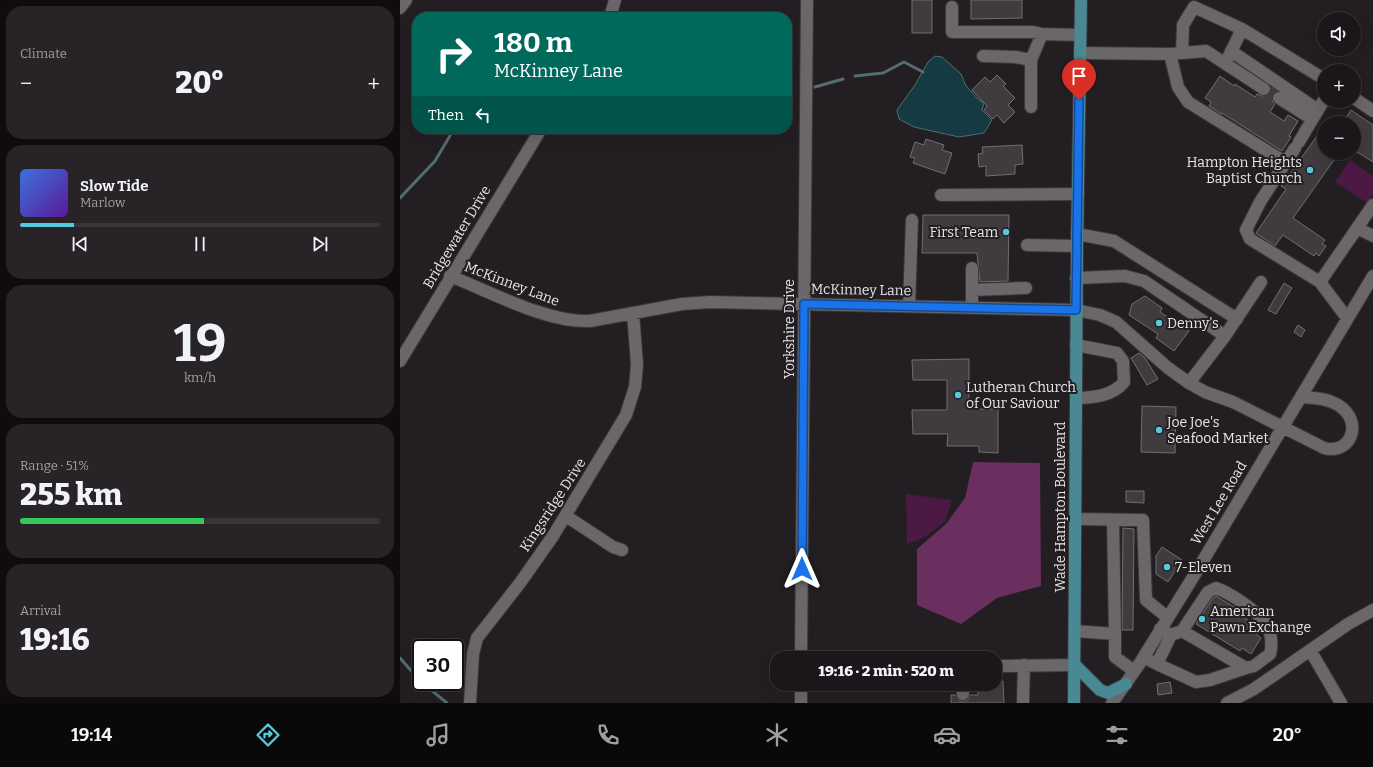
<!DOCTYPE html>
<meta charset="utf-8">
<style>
body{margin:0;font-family:Bitter,serif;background:#272326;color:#f1f3f6;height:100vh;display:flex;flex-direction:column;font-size:15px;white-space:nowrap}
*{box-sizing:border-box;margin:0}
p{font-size:13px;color:#9f9fa2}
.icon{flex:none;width:22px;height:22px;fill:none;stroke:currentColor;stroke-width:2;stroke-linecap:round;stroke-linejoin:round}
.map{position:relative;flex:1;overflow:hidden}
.details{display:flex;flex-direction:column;gap:6px;padding:6px;background:#0e0c0e;width:400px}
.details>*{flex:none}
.guide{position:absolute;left:12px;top:12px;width:380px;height:122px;border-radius:16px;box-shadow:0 4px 16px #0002,0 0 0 1px #383538;background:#00695c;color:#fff;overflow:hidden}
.tools{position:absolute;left:917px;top:12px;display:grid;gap:8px}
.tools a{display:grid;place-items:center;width:44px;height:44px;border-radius:50%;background:#1a1619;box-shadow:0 4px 16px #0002,0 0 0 1px #383538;font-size:20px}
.speed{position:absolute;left:12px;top:639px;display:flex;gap:8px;font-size:20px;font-weight:700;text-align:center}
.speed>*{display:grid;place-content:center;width:52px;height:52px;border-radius:50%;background:#1a1619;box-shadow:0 4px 16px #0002,0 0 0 1px #383538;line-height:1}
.speed .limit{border:2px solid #111;border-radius:6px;background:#fff;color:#111}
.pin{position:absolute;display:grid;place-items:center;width:34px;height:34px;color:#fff;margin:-41px -17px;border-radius:50% 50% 50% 0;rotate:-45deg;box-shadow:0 0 4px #0007}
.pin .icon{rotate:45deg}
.me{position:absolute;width:44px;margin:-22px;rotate:0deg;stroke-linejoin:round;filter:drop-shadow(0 0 3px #0008)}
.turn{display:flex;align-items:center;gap:14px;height:84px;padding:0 16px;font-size:18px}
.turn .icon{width:52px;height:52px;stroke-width:2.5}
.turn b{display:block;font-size:28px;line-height:34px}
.then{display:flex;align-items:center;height:38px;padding:0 16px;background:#0003;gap:8px;font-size:15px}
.big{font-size:30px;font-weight:800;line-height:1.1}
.details .card{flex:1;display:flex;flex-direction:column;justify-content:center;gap:6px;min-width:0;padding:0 14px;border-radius:16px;background:#272326}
.details .dial{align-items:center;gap:0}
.dial b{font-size:52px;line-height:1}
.song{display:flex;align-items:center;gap:12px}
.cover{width:48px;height:48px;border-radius:6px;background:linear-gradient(135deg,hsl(220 70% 55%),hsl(270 70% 35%))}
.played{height:4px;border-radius:2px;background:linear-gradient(90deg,#54cade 15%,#383538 15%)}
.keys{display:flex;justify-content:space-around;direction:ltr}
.heat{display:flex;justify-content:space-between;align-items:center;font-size:22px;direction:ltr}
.charge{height:6px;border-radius:3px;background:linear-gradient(90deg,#34c759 51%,#383538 0)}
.trip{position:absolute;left:370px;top:651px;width:232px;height:40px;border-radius:16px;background:#1a1619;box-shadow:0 4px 16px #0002,0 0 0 1px #383538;font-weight:800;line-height:40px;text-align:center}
.menu{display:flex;height:64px;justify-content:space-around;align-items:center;background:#0a090a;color:#9f9fa2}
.menu .icon{width:28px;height:28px}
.menu .current{color:#54cade}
.menu b{font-size:18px;color:#f1f3f6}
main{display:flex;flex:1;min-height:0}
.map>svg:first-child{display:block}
</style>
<main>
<section class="details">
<div class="card"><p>Climate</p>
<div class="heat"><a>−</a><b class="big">20°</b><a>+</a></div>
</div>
<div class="card">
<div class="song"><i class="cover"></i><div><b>Slow Tide</b><p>Marlow</p></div></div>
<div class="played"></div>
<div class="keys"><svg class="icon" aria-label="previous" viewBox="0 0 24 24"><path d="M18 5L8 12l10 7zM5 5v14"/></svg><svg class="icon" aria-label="pause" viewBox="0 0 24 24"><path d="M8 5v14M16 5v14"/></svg><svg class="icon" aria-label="next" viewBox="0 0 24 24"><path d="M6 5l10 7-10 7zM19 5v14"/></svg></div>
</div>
<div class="card dial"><b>19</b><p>km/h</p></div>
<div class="card"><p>Range · 51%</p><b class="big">255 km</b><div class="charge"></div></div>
<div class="card"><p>Arrival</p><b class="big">19:16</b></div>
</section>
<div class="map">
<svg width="973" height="703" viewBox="0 0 973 703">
<rect width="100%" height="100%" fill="#221e21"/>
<!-- green -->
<path fill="#4c1944" d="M950,160L973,176V194L967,203L935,182Z
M506,494L552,500L545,522L523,538L507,544Z"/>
<!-- forest -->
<path fill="#6a2e5f" d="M573,462L640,463L641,586L597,598L561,624L517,605V549L546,524L565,498Z"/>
<!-- water -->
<path fill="#153a41" stroke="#546d72" d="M535,56L542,57L561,74L566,86L579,100L584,103L582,110L592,120L584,133L559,137L514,127L499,119L497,110L515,85L528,62Z"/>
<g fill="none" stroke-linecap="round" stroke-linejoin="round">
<!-- stream -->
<path stroke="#546d72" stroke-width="3" d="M455,76L483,73L504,62L523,72
M415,87L443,79
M0,198L35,161L54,129
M0,658L21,682
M21,682L47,703"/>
</g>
<!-- building -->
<path fill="#3f3b3e" stroke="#726d71" d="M512,0H532V33H512Z
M571,0H622V18L571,19Z
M597,75L606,84L603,86L615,98L608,105L615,112L604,123L597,115L593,119L584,110L587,106L572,90L585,77L590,82Z
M820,76L834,86L835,84L855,97L857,94L863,96L868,95L870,93L871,87L877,91L873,94L872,101L875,104L870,112L884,121L888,115L898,121L889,136L891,137L882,151L822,113V114L809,106L811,102L805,98Z
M951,110L973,125V162L954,150V123H943Z
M917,136L924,141V153H939L893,218L925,240L922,244L926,246L919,256L916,253L914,256L883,235L875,246L856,233L886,189L881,186Z
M526,139L544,145L542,150L552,153L545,174L513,163L515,158L510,157L515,142L524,145Z
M622,145L623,164L615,165V174L586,176V166L579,167L578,154L583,153L582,147Z
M523,215H609L608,281L580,282L577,253H522Z
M884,283L892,288L876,314L868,310Z
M745,296L762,308L760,312L789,331L774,351L756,338L758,334L729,315L732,304Z
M898,325L905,330L901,337L894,332Z
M739,353L745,358L758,379L747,385L731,358Z
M569,359V409H598V453L579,452V446H547L548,434H513L512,410H547V380H513L512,360Z
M742,406L776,407L775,453L741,452Z
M726,491H744V503L726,502Z
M723,528L734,529L733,630H722Z
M762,547L782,560L768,582L756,574V556Z
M816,596L839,610L837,613L856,625L852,631L861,638L851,654L842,648L840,651L796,624L813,598Z
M595,681H603L604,703H551V695H556L560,701H564L568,700L570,695H578V684H595Z
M770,682L772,693L758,695L757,684Z"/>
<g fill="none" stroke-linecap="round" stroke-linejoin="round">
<!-- minor-tunnel -->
<path stroke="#403c3f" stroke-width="12" stroke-dasharray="12 6" stroke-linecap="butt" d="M864,89L879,98"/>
<!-- minor casing -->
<g stroke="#3b383a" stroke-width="14">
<path id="minor" d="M552,7V32H633L642,34L680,35
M0,8L6,0
M210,17L215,0
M831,51L918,110
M680,53L770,54L806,51L864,89
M782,53L783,25L794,7L842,29L924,79
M770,54L778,87L788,102L885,162
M583,56L615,57L631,60
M828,58L842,29
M879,98L912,119
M954,98L973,111
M631,107V60L642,34
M899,142L924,100
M895,148L860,202L846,230L850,239L920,282L947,318
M541,195L678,194
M957,228L973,236
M677,234L714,241L837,319
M627,245L677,246
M572,268V307
M50,276C91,292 147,323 190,321L282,304L310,302L676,310L700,315L716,322L768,368L789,383L805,392L833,402L924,448C953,456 966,416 932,402C923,398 912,398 902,397
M676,278L725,276L744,281L825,336
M920,282L973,205
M572,290L626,288
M509,306L512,220
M0,361L141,129
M789,383L825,336L861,282
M676,398C693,398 713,396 724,382L723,361L717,353L676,345
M166,516L213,547L222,550
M675,519L743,520L746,600L767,617
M713,520L715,634
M760,629L771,635L782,631L846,668L854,666L870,654C873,643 871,630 864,621C854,609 830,593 816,588L808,592L782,631
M675,631L715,634V657L734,671
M910,650L941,703
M401,658L407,0
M751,661L757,664L771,635
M757,664L796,682L810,680L846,668
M595,666L675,665
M562,684L563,694
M70,703L73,654L77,638L120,583L153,536L226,415L235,387L237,364L233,313
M401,703V684
M623,703L624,665
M712,703L740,663L795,574L973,276
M827,703L854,689L948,624L973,610"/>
</g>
<!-- major casing -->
<g stroke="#3b383a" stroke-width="14">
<path id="major" d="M675,665L700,690L708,693L726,684
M674,703L677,246L681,0"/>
</g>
<!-- minor -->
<use href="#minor" stroke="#6b6669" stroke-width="12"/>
<!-- major -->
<use href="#major" stroke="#498994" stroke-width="12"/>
</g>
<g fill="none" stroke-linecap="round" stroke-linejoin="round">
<!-- route casing -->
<g stroke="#114b97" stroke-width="10">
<path id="route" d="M402,569L404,304L676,310L679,100"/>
</g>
<!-- route -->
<use href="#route" stroke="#1a73e8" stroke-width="7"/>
</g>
<!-- markers -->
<g fill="#54cade" stroke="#221e21" stroke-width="1.5">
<circle cx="910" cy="170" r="4"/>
<circle cx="606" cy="232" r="4"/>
<circle cx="759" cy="323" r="4"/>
<circle cx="558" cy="395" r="4"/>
<circle cx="759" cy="430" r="4"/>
<circle cx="767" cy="567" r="4"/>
<circle cx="802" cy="619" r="4"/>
</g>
<g text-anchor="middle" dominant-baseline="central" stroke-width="4" stroke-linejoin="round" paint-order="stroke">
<!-- poi labels -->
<g font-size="14" fill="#e7e4e6" stroke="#221e21" text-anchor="start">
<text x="902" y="162" text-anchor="end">Hampton Heights<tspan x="902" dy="16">Baptist Church</tspan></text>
<text x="598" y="232" text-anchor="end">First Team</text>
<text x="767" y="323">Denny's</text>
<text x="566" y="387">Lutheran Church<tspan x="566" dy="16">of Our Saviour</tspan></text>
<text x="767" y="422">Joe Joe's<tspan x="767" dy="16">Seafood Market</tspan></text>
<text x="775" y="567">7-Eleven</text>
<text x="810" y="611">American<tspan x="810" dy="16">Pawn Exchange</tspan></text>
</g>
<!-- street labels -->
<g font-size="14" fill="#e7e4e6" stroke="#221e21">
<text transform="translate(57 237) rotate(-59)">Bridgewater Drive</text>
<text transform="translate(112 284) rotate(21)">McKinney Lane</text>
<text transform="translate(461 290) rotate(1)">McKinney Lane</text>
<text transform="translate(389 329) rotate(-90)">Yorkshire Drive</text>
<text transform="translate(819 503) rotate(-59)">West Lee Road</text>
<text transform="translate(153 505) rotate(-57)">Kingsridge Drive</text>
<text transform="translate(660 507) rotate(-90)">Wade Hampton Boulevard</text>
</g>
</g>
</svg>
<div class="tools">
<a><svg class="icon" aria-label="sound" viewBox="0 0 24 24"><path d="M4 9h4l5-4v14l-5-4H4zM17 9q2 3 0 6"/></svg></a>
<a>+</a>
<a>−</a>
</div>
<div class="speed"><div class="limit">30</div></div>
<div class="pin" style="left:679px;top:100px;background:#d93025"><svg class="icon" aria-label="arrive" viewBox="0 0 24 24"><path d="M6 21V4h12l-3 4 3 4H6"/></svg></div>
<svg class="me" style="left:402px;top:569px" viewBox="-20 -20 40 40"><path d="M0-17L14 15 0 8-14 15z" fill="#1a73e8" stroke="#fff" stroke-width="4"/></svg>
<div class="trip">19:16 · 2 min · 520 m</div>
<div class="guide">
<div class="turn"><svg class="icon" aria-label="right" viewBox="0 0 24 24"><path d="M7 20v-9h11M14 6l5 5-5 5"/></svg><div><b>180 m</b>McKinney Lane</div></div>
<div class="then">Then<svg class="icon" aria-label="left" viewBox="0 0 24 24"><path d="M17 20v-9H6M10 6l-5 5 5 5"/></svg></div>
</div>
</div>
</main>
<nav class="menu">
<b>19:14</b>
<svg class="icon current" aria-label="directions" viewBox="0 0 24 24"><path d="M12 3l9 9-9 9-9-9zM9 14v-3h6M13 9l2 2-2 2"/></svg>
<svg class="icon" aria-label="music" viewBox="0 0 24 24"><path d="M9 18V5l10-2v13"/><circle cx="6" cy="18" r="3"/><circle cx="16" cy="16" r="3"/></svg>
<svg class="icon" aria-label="phone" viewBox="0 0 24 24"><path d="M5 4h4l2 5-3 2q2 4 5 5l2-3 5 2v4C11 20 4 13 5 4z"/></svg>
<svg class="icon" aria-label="climate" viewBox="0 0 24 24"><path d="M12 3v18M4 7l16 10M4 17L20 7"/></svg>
<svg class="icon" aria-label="car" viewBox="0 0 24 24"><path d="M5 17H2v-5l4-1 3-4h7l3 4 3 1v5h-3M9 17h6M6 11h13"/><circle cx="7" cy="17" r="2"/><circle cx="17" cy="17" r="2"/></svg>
<svg class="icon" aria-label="filters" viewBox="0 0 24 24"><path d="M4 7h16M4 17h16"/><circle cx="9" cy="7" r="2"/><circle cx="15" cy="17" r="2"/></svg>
<b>20°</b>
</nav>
